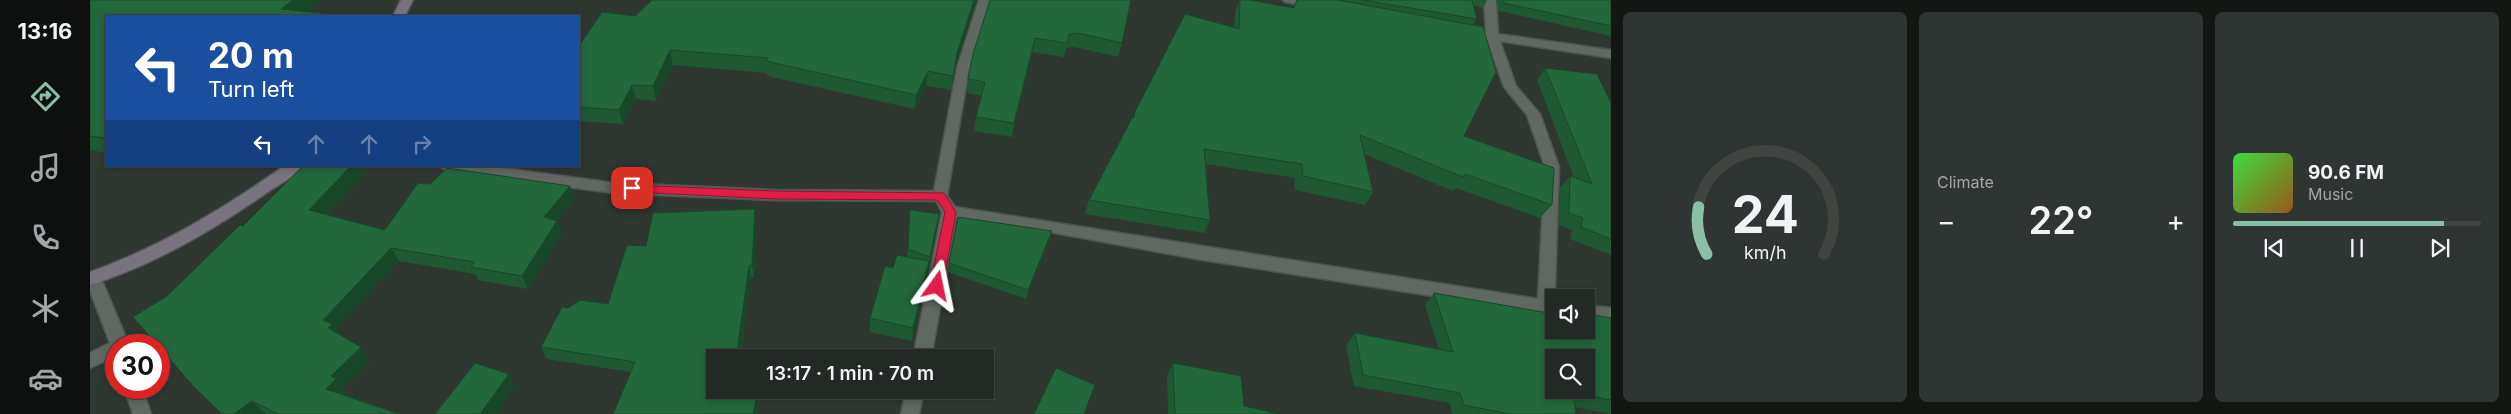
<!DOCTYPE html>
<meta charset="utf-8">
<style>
body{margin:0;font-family:Inter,sans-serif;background:#2f3532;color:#f1f3f6;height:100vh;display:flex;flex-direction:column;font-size:19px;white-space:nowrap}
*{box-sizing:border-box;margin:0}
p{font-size:16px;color:#a3a6a7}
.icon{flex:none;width:28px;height:28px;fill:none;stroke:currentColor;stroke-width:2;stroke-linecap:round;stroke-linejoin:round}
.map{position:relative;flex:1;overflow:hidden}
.side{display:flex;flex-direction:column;gap:12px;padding:12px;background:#131714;width:900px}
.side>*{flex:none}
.top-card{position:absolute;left:15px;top:15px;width:475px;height:152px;border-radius:0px;box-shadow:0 2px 8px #0003,0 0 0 1px #404542;background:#1a4fa0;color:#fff;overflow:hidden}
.tools{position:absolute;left:1455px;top:289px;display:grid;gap:10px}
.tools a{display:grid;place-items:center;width:50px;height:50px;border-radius:0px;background:#232925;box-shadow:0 2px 8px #0003,0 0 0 1px #404542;font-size:25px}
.speed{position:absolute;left:15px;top:334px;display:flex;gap:10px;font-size:25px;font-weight:700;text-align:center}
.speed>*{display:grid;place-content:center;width:65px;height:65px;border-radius:50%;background:#232925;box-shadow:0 2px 8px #0003,0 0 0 1px #404542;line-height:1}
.speed .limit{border:8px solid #d22;background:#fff;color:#111}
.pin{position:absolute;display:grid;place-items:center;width:42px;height:42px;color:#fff;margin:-21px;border-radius:10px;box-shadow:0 2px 8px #0006}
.me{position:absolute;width:55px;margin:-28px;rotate:12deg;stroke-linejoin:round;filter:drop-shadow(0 0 4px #0008)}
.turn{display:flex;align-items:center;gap:18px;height:105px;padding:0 20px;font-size:22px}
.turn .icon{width:65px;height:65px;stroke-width:2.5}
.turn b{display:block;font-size:35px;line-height:42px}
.lanes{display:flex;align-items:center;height:48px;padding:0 20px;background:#0003;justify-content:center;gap:25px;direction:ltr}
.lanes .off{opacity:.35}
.big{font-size:38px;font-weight:600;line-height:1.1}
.side .tile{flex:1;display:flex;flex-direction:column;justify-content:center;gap:8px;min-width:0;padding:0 18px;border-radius:8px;background:#2f3532}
.side .dial{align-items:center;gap:0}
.dial svg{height:130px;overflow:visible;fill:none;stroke:#404542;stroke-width:7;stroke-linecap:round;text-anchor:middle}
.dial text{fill:#f1f3f6;stroke:none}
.song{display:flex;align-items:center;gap:15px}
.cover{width:60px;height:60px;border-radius:8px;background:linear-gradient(135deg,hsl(120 70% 55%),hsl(30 70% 35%))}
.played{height:5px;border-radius:2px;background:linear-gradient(90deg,#8abfa5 85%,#404542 85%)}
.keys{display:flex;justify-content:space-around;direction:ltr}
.heat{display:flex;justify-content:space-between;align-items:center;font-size:28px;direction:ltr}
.side .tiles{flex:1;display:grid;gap:12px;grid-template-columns:repeat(3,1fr)}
.trip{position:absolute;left:616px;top:349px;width:288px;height:50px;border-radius:0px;background:#232925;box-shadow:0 2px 8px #0003,0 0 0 1px #404542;font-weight:600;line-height:50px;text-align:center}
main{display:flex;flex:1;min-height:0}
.tab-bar{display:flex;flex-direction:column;width:90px;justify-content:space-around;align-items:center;background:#0e100f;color:#a3a6a7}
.tab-bar .icon{width:35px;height:35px}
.tab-bar .active{color:#8abfa5}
.tab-bar b{font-size:22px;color:#f1f3f6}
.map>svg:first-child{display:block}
</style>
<main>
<nav class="tab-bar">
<b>13:16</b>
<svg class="icon active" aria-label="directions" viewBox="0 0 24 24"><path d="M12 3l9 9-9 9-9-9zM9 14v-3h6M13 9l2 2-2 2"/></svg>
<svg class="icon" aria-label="music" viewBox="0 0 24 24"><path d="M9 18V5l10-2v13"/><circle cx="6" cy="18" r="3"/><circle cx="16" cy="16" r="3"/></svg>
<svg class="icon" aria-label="phone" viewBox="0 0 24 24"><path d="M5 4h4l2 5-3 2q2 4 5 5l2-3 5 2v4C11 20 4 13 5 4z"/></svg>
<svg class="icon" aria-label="climate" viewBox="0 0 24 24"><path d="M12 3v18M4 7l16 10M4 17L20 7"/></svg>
<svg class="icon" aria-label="car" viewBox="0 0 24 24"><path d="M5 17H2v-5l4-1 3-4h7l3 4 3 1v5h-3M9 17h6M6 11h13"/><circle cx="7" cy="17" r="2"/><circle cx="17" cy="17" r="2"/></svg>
</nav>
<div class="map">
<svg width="1521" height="414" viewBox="0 0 1521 414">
<rect width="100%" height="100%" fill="#2f3731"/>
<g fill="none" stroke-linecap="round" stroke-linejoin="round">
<!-- street casing -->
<g stroke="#4f5550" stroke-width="3">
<path id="street" d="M889,0H901L879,68L857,196L865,207L1448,299L1455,167L1437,115L1414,87L1397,40L1373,36L1371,33L1377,29L1396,32L1394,0H1406L1408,34L1521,50V58L1410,41L1426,86L1450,114L1469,167L1464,315L1107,259L965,233L866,218L841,358H823L852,212L846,201L685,200L524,193L357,171L350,166H397L524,183L685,190L844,191L867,68Z
M1193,0H1218L1233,5L1227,8L1195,2Z
M3,272L9,274L11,278L39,345H26V356L0,368V353L20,343L0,291V273Z
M1496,305L1521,308V322L1496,319Z
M34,388H52L61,414H43Z
M816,390H834L829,414H811Z"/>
</g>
<!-- secondary casing -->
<g stroke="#4f5550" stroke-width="3">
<path id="secondary" d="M311,0H323L315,16H303Z
M194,166H211C205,177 188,185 178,192C123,230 64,265 0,285V272C70,247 133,209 194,166Z"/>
</g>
<!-- street -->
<use href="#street" fill="#5f6861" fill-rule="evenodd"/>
<!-- secondary -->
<use href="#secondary" fill="#78737f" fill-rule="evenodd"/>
</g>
<!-- wall -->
<path fill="#1e5934" d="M0,0H232L217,12L16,16V153L0,150Z
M900,0L1032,43L1028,57L984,47L976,48L974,57L942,52L922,137L884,131L886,117L892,96L877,93L878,79Z
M1150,0H1160L1204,8L1207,0H1397L1393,8L1383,5L1387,19L1383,25L1374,136L1462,205L1450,218L1366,188L1363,191L1274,154L1283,192L1275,205L1205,190V178L1116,164L1120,220L1114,233L995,214L999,200L1043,118L1045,112L1144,28L1145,11Z
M1406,0H1521V36L1409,11Z
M489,43L865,67L861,90L836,86L825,109L677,76V73L583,65L566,101L546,99L533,124L489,121Z
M1455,68L1521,103V255L1480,239L1482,230L1469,225L1470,188L1480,176L1484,178L1447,80Z
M280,167L236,215L295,230L340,184L480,186L485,199L467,221L472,234L438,289L388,280L385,274L309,261L246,329L250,335L280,360L253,387L256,391L253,394L309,414H176L174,413L172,414L77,296Z
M820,210L849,214L839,265L837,276L822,341L780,332V318L803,268L817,257Z
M666,221L664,277H661L650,358H625V390H672L667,414L541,372L457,359L451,347L478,308L518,304L556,246Z
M962,231L960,239L936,299L858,272L859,263Z
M1344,293L1496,330V315L1497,314L1521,318V414L1485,407L1486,414H1362L1360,403L1264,386L1256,345L1265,333L1349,349L1335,305Z
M1083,363L1154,406L1189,414H1078L1077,375Z"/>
<!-- shaded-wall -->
<path fill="#18482a" d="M203,0H232L211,16L191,9Z
M884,0H887L865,67L861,90L863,76L867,53Z
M945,38L942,52L922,137L924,123Z
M580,50L583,65L566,101L563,86Z
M838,71L836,86L825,109L826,95Z
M542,85L546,99L533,124L529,110Z
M261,166H280V167L228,223L219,210Z
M480,186L485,199L459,230L454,217Z
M665,209L666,221L664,277L662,265Z
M849,214L848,223L839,265L840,257Z
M467,221L472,234L438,289L432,276Z
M962,231L960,239L936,299L938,290Z
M301,248L309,261L246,329L251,337L248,340L233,320Z
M839,261L837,276L822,341L823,328Z
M659,266L661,277L650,358H646Z
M271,347L280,360L253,387L256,391L246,401L236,389L241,376Z
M419,374L425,386L406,414H390Z
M668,390H672L667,414H663Z
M162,401L174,413L172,414H144Z"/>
<!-- building -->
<path fill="#23673c" stroke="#18482a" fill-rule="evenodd" d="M0,0H203L191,9L260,16H16V138L0,136Z
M562,0H884L867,53L863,76L838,71L826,95L676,61L678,58L580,50L563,86L542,85L529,110L489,107V43H491L512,12L545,16Z
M900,0H1041L1032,43L988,33L979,34L977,43L945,38L924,123L886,117L895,82L878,79L883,54Z
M1150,0H1160L1204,8L1207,0H1248L1393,27L1406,72L1374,136L1464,168L1462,205L1375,174L1373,177L1270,135L1283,192L1213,176L1212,164L1114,149L1120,220L999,200L1042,118H1044L1045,112L1095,14L1149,29Z
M1272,0H1382L1387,19Z
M1413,0H1521V26L1414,3Z
M1455,68L1507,74L1521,103V239L1491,227L1493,218L1479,213L1480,176L1502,184Z
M213,166H261L219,210L295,230L328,183L340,184L357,168L480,186L454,217L467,221L432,276L381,267L384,262L301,248L233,320L242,324L238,328L271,347L241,376L246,379L236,389L309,414H188L162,401L144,414H132L104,387L69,347V345H67L43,317L77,296L150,225L153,226Z
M665,209L662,265L659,266L646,358H625V390H668L663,414H523L545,362L451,347L472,307L478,308L490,300L518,304L537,245L556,246L563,213Z
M820,210L849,214L840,257L818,249Z
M868,217L962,231L938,290L859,263Z
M807,255L839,261L823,328L780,318L795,266L803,268Z
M1344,293L1464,314V330H1496V319L1500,320L1497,314L1521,318V400L1483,393L1486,414H1420L1374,405L1370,393L1273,375L1265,333L1363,352ZM1464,358H1496V390H1464Z
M385,363L419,374L390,414H345Z
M1083,363L1151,376L1154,406L1189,414H1085Z
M966,368L1005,385L994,414H944Z"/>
<!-- route -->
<path fill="#e11d48" stroke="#92132f" d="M542,185L685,191L854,193L866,212L853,286L847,291L840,286L855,212L847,200L685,199L542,192L537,188Z"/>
</svg>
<div class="tools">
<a><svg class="icon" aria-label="sound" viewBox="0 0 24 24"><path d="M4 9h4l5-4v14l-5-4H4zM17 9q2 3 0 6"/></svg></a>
<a><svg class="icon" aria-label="search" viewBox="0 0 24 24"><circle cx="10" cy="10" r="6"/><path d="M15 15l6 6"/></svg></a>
</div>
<div class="speed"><div class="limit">30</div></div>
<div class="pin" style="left:542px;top:188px;background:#d93025"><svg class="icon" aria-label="arrive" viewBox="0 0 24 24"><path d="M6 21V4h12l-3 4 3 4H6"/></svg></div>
<svg class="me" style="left:847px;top:286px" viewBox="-20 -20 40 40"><path d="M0-17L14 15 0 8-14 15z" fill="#e11d48" stroke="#fff" stroke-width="4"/></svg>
<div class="trip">13:17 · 1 min · 70 m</div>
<div class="top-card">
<div class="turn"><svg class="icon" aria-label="left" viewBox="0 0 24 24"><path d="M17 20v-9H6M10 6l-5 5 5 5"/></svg><div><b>20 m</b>Turn left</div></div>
<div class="lanes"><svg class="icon" aria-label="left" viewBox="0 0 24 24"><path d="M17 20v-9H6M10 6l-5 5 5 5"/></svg><svg class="icon off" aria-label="ahead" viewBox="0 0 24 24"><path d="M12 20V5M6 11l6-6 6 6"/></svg><svg class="icon off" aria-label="ahead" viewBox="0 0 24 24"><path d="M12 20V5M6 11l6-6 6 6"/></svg><svg class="icon off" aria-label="right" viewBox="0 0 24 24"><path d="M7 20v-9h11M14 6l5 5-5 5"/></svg></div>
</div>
</div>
<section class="side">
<div class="tiles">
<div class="tile dial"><svg viewBox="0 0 100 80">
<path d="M14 69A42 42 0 1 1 86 69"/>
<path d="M14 69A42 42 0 0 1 9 40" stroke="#8abfa5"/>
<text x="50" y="56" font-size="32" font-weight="700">24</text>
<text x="50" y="72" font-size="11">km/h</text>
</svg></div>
<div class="tile"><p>Climate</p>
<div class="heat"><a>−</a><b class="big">22°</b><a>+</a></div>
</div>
<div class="tile">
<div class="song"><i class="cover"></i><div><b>90.6 FM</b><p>Music</p></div></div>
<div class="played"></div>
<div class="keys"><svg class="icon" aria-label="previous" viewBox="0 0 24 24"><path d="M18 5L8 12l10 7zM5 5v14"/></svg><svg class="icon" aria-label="pause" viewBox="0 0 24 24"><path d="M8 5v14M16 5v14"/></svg><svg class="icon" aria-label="next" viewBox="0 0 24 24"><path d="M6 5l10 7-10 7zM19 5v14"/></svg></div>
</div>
</div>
</section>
</main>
